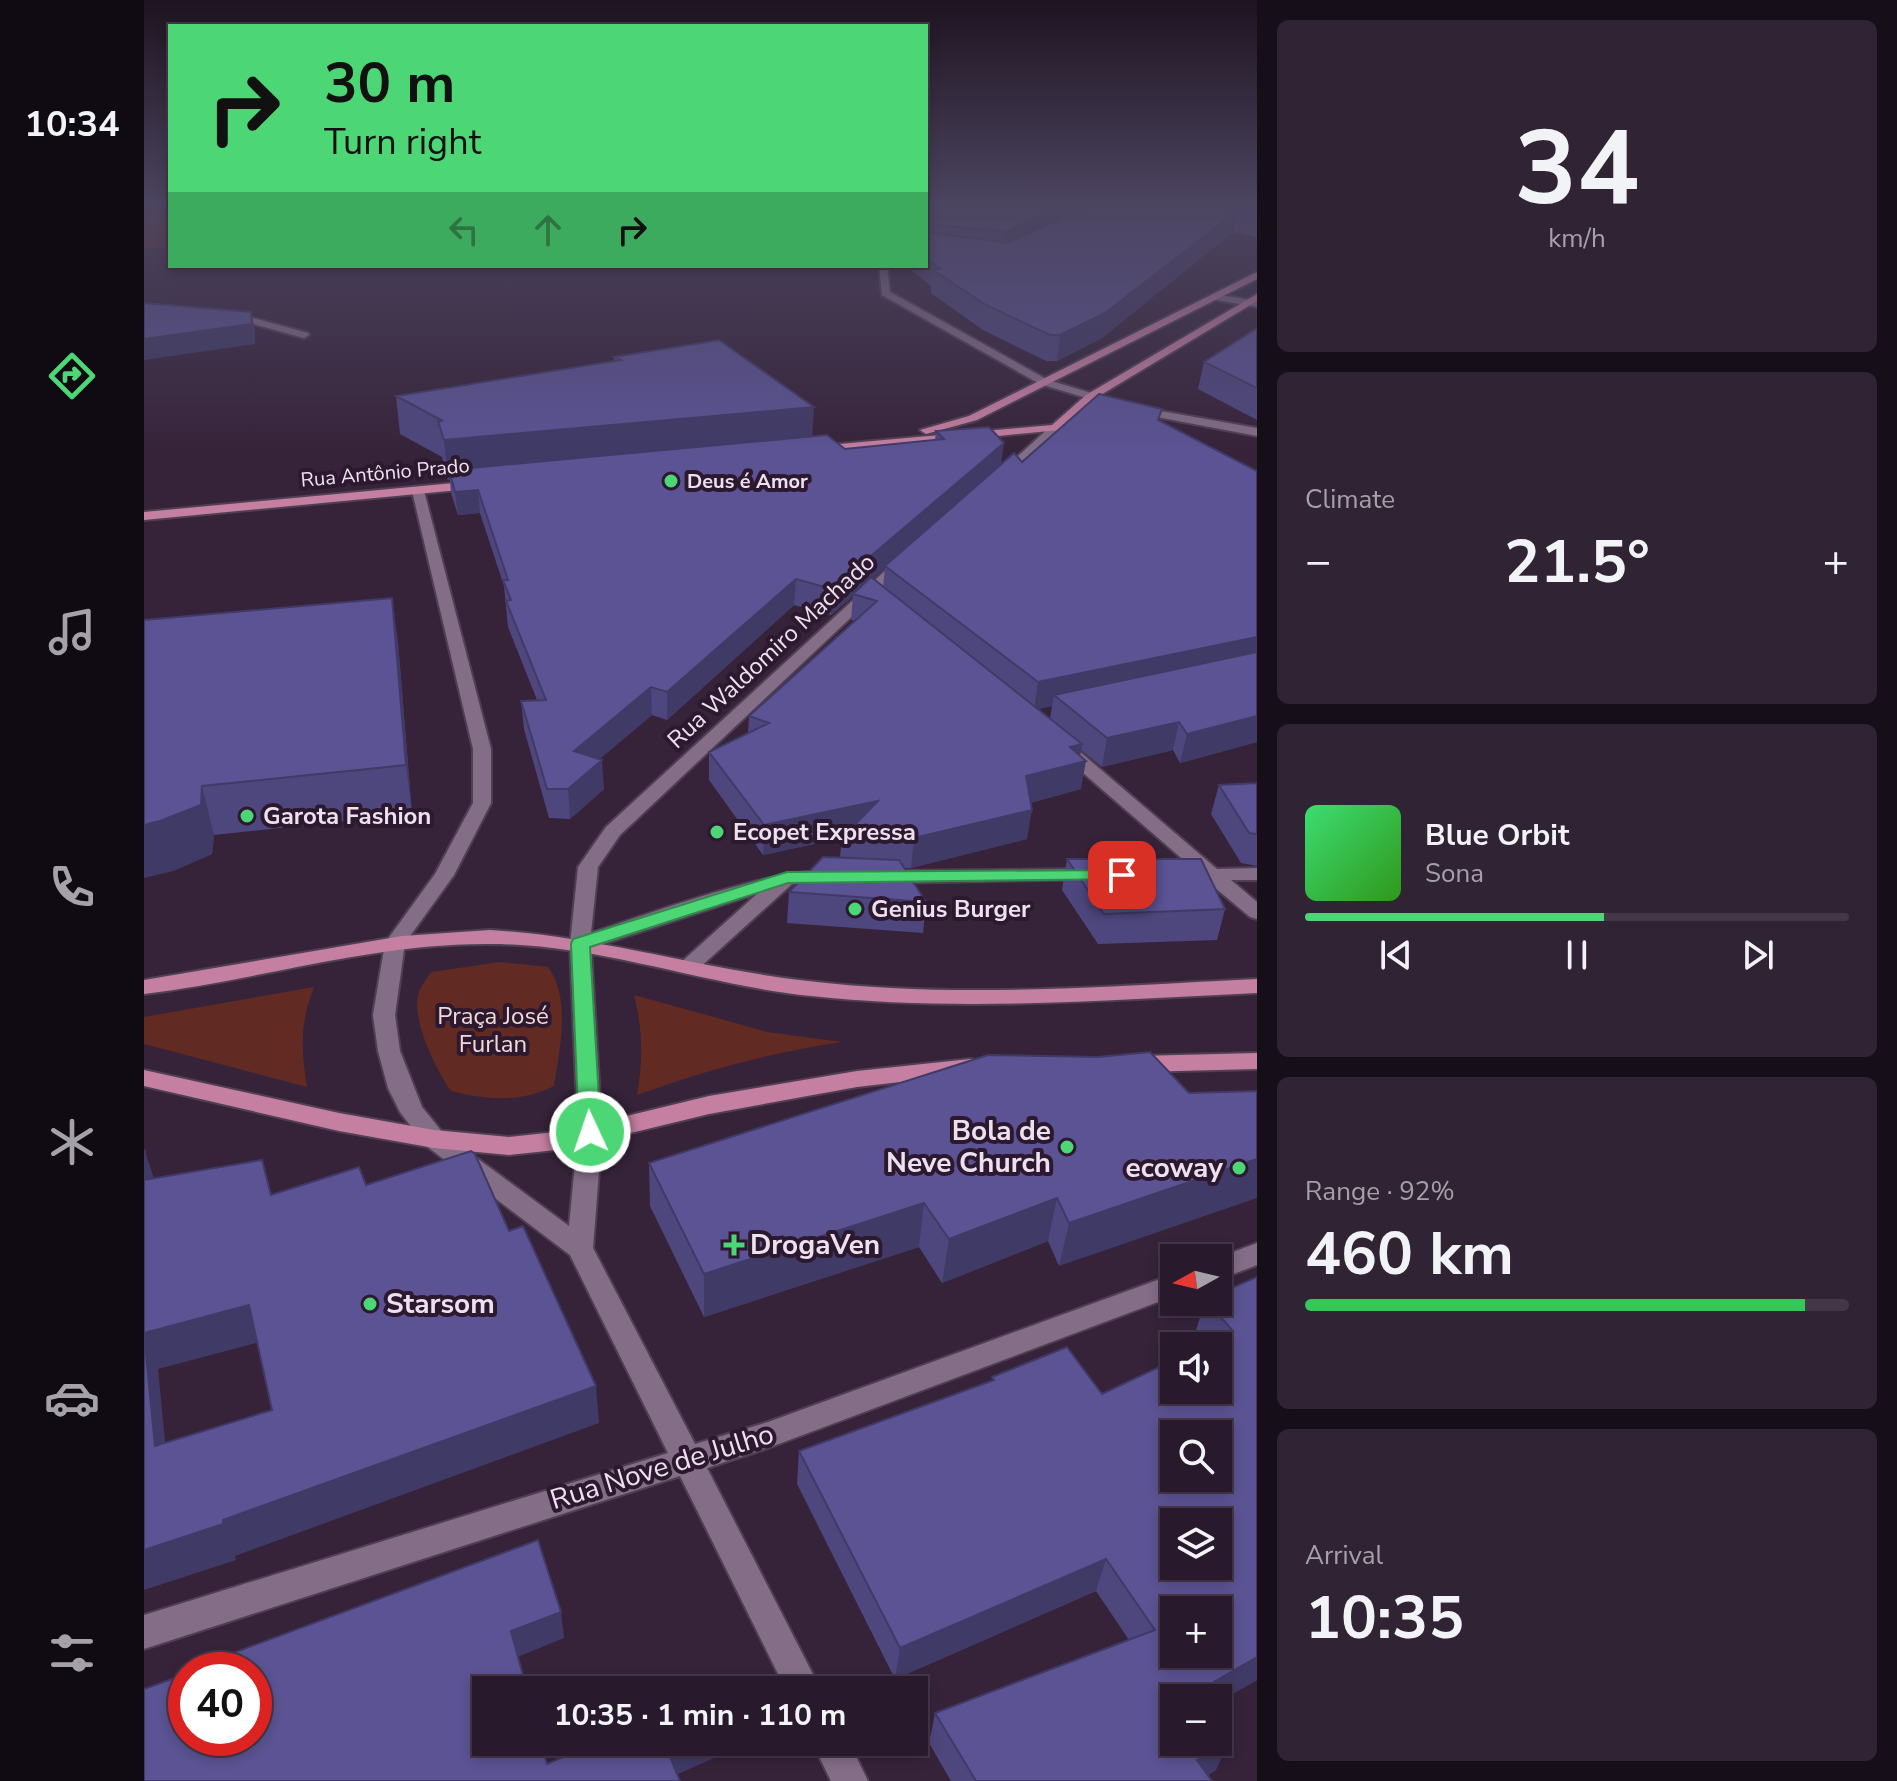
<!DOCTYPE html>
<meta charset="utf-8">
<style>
body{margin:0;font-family:"Nunito Sans",sans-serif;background:#302334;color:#f1f3f6;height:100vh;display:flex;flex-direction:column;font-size:30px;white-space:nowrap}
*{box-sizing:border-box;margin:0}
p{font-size:26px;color:#a5a1a9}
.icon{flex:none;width:44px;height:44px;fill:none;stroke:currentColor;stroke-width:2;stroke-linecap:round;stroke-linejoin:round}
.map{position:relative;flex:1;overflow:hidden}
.sheet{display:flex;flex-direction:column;gap:20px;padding:20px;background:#160e18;width:640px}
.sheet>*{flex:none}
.top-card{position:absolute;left:24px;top:24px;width:760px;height:244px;border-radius:0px;box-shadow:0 4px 12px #0003,0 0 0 2px #443848;background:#4dd676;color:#111;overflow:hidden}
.needle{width:52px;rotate:262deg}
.controls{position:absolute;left:1016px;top:1244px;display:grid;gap:16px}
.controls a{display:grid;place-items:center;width:72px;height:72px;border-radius:0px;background:#281a2c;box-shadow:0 4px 12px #0003,0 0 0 2px #443848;font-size:40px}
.speed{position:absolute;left:24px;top:1652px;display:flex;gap:16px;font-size:40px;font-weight:700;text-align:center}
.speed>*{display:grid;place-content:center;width:104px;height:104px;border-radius:50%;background:#281a2c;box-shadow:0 4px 12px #0003,0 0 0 2px #443848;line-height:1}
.speed .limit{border:12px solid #d22;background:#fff;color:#111}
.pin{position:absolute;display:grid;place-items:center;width:68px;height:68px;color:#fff;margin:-34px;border-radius:16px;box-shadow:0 4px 12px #0006}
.me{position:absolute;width:88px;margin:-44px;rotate:357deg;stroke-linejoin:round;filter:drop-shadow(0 0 6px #0008)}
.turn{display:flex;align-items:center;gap:28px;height:168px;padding:0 24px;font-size:36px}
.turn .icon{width:104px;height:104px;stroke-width:2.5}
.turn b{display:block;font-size:56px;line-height:68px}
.lanes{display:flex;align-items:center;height:76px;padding:0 24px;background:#0003;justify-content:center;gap:40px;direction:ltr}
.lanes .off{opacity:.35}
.big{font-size:60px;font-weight:700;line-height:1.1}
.sheet .tile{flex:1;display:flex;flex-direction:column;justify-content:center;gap:12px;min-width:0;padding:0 28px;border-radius:12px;background:#302334}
.sheet .dial{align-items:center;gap:0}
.dial b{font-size:104px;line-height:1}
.song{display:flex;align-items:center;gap:24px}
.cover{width:96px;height:96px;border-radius:12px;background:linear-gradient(135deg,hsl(140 70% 55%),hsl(110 70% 35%))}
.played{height:8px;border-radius:4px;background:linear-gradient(90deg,#4dd676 55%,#443848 55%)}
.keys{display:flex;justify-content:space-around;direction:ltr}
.heat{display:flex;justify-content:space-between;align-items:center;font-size:44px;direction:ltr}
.charge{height:12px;border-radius:6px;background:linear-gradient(90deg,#34c759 92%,#443848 0)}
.trip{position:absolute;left:328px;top:1676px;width:456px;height:80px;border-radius:0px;background:#281a2c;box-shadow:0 4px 12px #0003,0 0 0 2px #443848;font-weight:700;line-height:80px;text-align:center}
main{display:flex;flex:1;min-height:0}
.menu{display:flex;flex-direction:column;width:144px;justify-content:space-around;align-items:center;background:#100a12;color:#a5a1a9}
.menu .icon{width:56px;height:56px}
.menu .on{color:#4dd676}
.menu b{font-size:36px;color:#f1f3f6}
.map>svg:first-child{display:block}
</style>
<main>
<nav class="menu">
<b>10:34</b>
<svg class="icon on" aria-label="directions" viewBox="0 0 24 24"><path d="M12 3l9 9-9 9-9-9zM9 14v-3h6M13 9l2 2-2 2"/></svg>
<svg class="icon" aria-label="music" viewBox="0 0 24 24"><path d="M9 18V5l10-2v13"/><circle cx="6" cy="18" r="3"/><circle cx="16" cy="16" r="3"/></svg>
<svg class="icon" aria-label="phone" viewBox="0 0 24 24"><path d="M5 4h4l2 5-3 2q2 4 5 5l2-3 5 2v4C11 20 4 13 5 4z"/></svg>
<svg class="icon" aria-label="climate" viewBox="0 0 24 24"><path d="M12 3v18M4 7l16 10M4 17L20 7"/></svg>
<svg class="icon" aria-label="car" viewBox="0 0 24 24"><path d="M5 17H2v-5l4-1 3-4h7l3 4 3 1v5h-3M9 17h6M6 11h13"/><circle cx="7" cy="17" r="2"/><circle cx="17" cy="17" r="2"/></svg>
<svg class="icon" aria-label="filters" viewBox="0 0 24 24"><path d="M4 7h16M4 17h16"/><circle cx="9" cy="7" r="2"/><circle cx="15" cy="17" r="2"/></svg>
</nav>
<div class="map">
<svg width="1113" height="1781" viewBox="0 0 1113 1781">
<rect width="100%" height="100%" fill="#36233a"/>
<!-- green -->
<path fill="#612a22" d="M10,205H26V248H0V225Z
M356,962L404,967C427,998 416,1048 410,1086C376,1103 343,1100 307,1091C292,1070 268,1021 274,995C275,988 283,979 287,972Z
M170,987C156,1024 157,1048 163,1087L0,1044V1017Z
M490,995L624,1032L698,1042C626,1053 561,1070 493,1095C499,1059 499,1031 490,995Z"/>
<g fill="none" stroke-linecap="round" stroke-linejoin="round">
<!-- minor casing -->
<g stroke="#4f3f52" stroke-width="4">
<path id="minor" d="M735,266H743L746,292L904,380L994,407L1113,428V436L992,413L896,384L738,295Z
M1069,294L1113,301V307L1066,299Z
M83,311L164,333L165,335L160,338L80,316Z
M907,426L917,428L862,480H854V474Z
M274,487L280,491L347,749V803L310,875L261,943L251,1015L256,1051L278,1107L299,1133L425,1226L434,1132L426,944L434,867L462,827L756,557L768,560L476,835L454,867L447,933C485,921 672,851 695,877L685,883L648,884L553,970L545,972L534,965L614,893L447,948L458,1132L449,1248L551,1444L624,1422L1030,1274V1296L624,1448L563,1468L677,1690H642L536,1476L0,1649V1615L524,1453L426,1255L281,1145L256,1112L244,1088L234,1051L229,1015L241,943L291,874L329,803V749L268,491Z
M922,744L928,745L1073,869L1113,868V880H1087L1113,902V919L1106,917L1063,881L1030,879L1027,875L1030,871L1050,869L916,753L913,749L916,745Z
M945,869L955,875L952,879L741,883L731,877L741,871Z
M1113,1243V1265L1074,1280L1073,1258Z
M668,1742H705L724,1781H687Z"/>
</g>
<!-- major casing -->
<g stroke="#4f3f52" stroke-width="4">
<path id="major" d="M1113,272V279L833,420L782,434L776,430L825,416Z
M1113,294V301L950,399L915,430L673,454L667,450L673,446L908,425L942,395Z
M331,481L337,485L336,488L0,520V512Z
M346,930C454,936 557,969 664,981C812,999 964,986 1113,979V993C965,1000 815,1012 667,996C559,985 455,944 346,944C229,943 115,980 0,994V980L258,936Z
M1113,1053V1069L994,1072L986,1070L982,1064L986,1058L994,1056Z
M826,1059L834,1061L838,1067L834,1073L713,1087L565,1114L421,1149L365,1155L290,1148L195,1131L0,1086V1070L195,1113L290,1130L365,1137L421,1131L565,1096L713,1071Z"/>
</g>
<!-- minor -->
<use href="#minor" fill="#846d87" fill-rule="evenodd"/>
<!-- major -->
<use href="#major" fill="#c57fa1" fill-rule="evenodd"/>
</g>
<!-- wall -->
<path fill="#4e477e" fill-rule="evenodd" d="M782,205H1113V237L1089,232L958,338L913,361H902L839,330L787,293V286L767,270V266H782Z
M1113,328V420L1054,389L1060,362Z
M470,357L701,449L791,440L792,431L857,465L878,462L1016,421L1113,471V742L1036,763L1029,750L958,767L937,750L936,756L937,789L886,803L883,839L767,868H760L782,902L779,933L643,923L645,892L696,857L698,838L619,855L565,780V752L604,733L605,716L711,621L707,620L709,596L687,615L650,605L523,720L508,715L455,759L460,789L426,819L405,818L380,729L377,701L393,700L364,627L360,586L336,513L314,515L307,493L306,480H304L298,457L256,434L252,396L470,361ZM741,568L739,587L728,578ZM908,706L906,719L894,709Z
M0,620L254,642L268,814L70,835L68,854L29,871Z
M1113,783V866L1097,863L1067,814L1075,785Z
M923,859L1081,909L1073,940L954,944L918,890Z
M1006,1052L915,1266L904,1241L798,1283L775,1247L560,1317L506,1206L505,1163L954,1057Z
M1113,1277V1680L1074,1702L1030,1698L1072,1770L1064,1775L1068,1781H807L785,1743L791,1713L985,1640L952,1591L751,1679L653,1484L655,1451L848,1381V1377L958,1394L1061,1345L1051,1333L1061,1302H1074Z"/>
<!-- shaded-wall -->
<path fill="#403a67" d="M921,205H961L858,254L861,232Z
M1093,211L1089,232L958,338L913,361L916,335Z
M107,312L111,331V344L0,360V339Z
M670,407L668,445L305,470L306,480H304L300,440Z
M860,443L857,465L741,566V568L687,615L688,589Z
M334,490L336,513L314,515L311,492Z
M652,579L650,605L523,720V692Z
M248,598L254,642L268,814L262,765Z
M1113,637V662L910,695L908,706L890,710L894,682Z
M507,687L508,715L431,780L430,751Z
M1113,716V742L1036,763L1043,734Z
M1035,722L1029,750L958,767L963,738Z
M938,744L935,763L942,761L937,789L878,805L882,776L926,747Z
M458,760L460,789L426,819L424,789Z
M58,786L70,835L68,854L29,871L0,878V825Z
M734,801L731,830L619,855L620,825Z
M888,810L883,839L767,868L770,838Z
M1,1151L13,1188L0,1180Z
M1113,1159V1198L915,1266L925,1223Z
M913,1198L904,1241L798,1283L805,1239Z
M780,1203L775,1247L560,1317V1274Z
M105,1305L116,1342L14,1369L25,1482L11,1446L0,1333Z
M452,1386L455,1423L91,1556L92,1560L0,1590V1550L79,1520Z
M962,1559L952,1591L751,1679L756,1648Z
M417,1612L420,1638L371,1658L367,1631Z
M1113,1657V1680L1074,1702V1698H1051L1054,1691Z
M1086,1740L1072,1770L1054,1781L1053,1760Z
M548,1742H606L525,1778L524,1752Z"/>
<!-- building -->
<path fill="#5b5393" stroke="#403a67" stroke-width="2" fill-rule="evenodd" d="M782,205H921L861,232L784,224L782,229Z
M946,205H1113V215L1093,211L961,313L916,335H906L842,305L789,270L797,269L782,258V232L864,243Z
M0,303L107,312L108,324L0,339Z
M1113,328V388L1060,362Z
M575,340L670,407L300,440L294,421H299L252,396L477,360L470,357Z
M955,394L1018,409L1014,420L1113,471V637L894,682L741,566L870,453L878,462Z
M845,427L860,443L688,589L652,579L523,692L507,687L430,751L458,760L424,789H403L377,701L402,700L362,601L367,600L359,580H364L334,490L311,492L305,470L683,435L701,449L800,439L792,431Z
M727,577L938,744L926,747L942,761L882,776L888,810L770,838L697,839L734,801L620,825L565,752L625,723L605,716L733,601L709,594Z
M248,598L262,765L58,786L57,805L16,821L0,825V620Z
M1113,652V716L1043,734L1035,722L963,738L910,695Z
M1113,783V834L1105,833L1075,785Z
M679,857L755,860L782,902L645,892Z
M923,859H1057L1081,909L960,914Z
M1006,1052L1045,1093L1113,1091V1159L925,1223L913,1198L805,1239L780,1203L560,1274L505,1163L844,1055L954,1057Z
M1,1151L0,1180L118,1160L127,1195L215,1167L222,1185L327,1151L331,1154L365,1231L379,1226L452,1386L79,1520V1524L0,1550V1152ZM105,1305L128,1410L11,1446L0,1333Z
M1113,1277V1657L1054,1691L1058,1698H1030V1742H1074V1722L1086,1740L1053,1760L1068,1781H832L791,1713L1011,1630L962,1559L756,1648L655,1451L850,1380L848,1377L923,1347L958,1394L1030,1360V1390H1074V1346H1059L1089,1331L1063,1302H1074V1294ZM1030,1434H1074V1478H1030ZM1030,1522H1074V1566H1030ZM1030,1610H1074V1654H1030Z
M394,1540L417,1612L367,1631L383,1690H342V1742H397L403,1764L454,1742H548L524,1752L536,1781H0V1689L42,1674V1738H110V1670L46,1669Z
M593,1682L596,1690H574Z"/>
<!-- sky -->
<linearGradient id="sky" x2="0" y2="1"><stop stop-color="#1e1320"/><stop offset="0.45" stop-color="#4c4560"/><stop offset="1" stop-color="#4c4560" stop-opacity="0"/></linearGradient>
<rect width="1113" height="454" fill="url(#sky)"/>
<!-- route -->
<path fill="#4dd676" stroke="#328b4d" stroke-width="2" d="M978,870L987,875L984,879L644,883L446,947L457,1132L446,1140L435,1132L427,944L429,939L643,872Z"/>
<!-- markers -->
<g fill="#4dd676" stroke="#2c192f" stroke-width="3">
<circle cx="527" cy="481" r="8"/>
<circle cx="103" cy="816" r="8"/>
<circle cx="573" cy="832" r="8"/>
<circle cx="711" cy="909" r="8"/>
<circle cx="923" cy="1147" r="8"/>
<circle cx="1095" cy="1168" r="8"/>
<path d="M586 1233h8v8h8v8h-8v8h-8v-8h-8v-8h8z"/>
<circle cx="226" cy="1304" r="8"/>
</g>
<g text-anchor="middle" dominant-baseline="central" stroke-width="8" stroke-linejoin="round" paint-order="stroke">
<!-- far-street labels -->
<g font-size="20" fill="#ede0ef" stroke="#2c192f">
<text transform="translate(241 473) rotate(-5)">Rua Antônio Prado</text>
</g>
<!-- far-poi labels -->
<g font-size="20" font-weight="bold" fill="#ede0ef" stroke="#2c192f" text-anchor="start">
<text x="543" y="481">Deus é Amor</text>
</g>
<!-- street labels -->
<g font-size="24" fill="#ede0ef" stroke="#2c192f">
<text transform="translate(627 651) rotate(-43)">Rua Waldomiro Machado</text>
</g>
<!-- poi labels -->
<g font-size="24" font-weight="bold" fill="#ede0ef" stroke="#2c192f" text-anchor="start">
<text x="119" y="816">Garota Fashion</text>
<text x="589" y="832">Ecopet Expressa</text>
<text x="727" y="909">Genius Burger</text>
</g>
<!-- park labels -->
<g font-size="24" fill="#f1dad6" stroke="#2c192f">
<text x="349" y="1016">Praça José<tspan x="349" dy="28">Furlan</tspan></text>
</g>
<!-- near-poi labels -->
<g font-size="28" font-weight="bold" fill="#ede0ef" stroke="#2c192f" text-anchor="end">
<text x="907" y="1131">Bola de<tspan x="907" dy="32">Neve Church</tspan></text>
<text x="1079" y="1168">ecoway</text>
<text x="606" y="1245" text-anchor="start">DrogaVen</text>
<text x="242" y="1304" text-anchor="start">Starsom</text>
</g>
<!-- near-street labels -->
<g font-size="28" fill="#ede0ef" stroke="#2c192f">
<text transform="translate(518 1467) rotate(-17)">Rua Nove de Julho</text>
</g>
</g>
</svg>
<div class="controls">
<a><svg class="needle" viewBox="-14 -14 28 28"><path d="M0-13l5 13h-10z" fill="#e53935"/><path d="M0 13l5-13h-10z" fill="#a5a1a9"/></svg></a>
<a><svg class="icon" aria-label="sound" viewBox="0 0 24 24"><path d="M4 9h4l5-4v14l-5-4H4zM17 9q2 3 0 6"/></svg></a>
<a><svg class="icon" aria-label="search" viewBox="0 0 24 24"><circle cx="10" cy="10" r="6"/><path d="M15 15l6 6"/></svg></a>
<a><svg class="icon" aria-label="layers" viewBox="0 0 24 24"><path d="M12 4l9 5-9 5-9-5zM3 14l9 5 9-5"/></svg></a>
<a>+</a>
<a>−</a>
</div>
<div class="speed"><div class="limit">40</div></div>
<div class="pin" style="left:978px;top:875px;background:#d93025"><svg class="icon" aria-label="arrive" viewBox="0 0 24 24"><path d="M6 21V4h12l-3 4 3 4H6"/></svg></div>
<svg class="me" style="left:446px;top:1132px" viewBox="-20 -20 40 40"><circle r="17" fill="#4dd676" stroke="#fff" stroke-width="3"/><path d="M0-11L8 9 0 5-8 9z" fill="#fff"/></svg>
<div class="trip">10:35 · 1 min · 110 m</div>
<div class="top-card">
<div class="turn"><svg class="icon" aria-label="right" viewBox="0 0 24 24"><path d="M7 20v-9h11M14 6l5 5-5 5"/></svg><div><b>30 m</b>Turn right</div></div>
<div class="lanes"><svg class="icon off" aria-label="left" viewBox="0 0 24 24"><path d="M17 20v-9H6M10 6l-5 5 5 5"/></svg><svg class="icon off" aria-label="ahead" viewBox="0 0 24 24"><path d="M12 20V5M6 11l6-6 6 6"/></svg><svg class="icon" aria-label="right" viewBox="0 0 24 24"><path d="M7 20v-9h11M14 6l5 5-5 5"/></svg></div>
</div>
</div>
<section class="sheet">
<div class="tile dial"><b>34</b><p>km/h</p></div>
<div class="tile"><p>Climate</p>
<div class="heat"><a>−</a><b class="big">21.5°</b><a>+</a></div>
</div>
<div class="tile">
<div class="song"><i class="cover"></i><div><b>Blue Orbit</b><p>Sona</p></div></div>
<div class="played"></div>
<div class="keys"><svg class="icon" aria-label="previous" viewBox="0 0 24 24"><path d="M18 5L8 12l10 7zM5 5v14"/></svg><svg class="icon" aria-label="pause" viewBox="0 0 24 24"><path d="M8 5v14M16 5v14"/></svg><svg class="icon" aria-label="next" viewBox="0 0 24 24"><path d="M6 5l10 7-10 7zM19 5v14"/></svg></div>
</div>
<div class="tile"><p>Range · 92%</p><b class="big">460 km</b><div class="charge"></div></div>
<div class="tile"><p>Arrival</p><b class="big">10:35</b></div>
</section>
</main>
